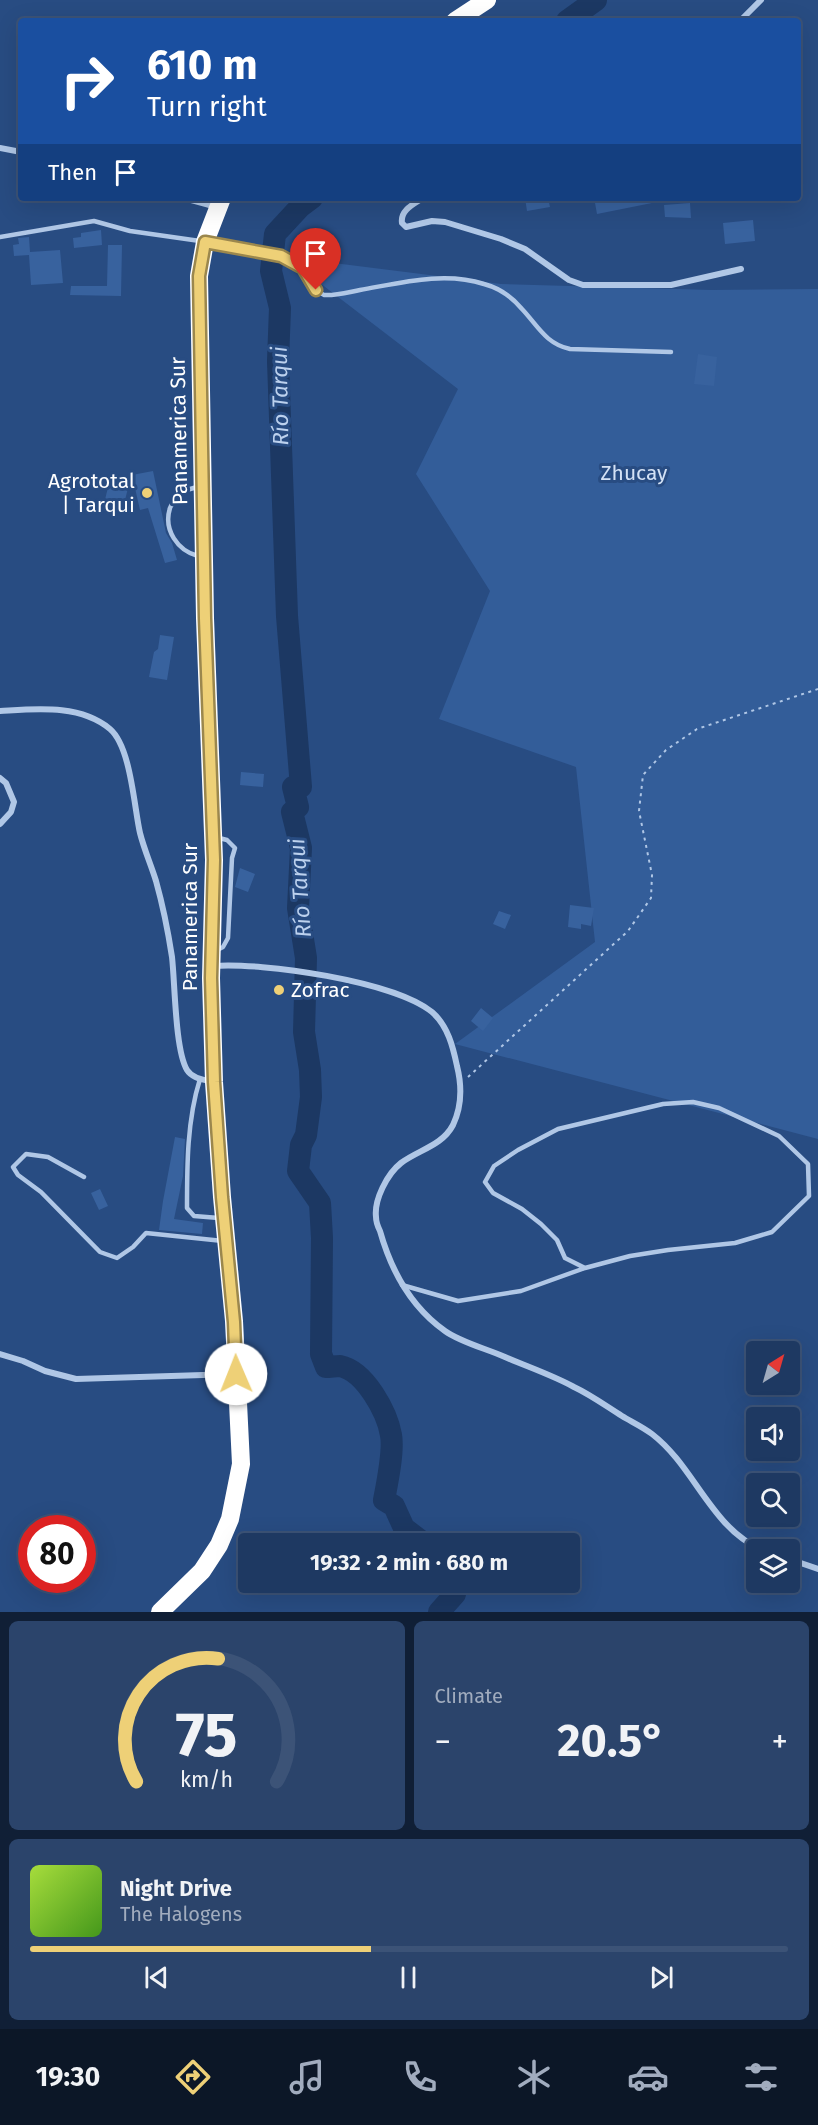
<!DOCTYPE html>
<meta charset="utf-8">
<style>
body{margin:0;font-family:"Fira Sans",sans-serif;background:#2b446b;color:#f1f3f6;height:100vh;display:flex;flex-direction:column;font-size:22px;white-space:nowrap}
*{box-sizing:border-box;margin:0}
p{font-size:20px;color:#a1acbe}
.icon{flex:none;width:33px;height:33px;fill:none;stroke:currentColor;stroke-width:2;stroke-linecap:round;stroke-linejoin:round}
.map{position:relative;height:1612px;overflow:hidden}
.details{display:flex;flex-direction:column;gap:9px;padding:9px;background:#101f36;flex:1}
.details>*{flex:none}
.hud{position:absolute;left:18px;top:18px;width:783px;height:183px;border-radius:6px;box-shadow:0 6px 24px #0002,0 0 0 2px #3c5377;background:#1a4fa0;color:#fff;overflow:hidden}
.needle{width:39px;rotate:37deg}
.controls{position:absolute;left:746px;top:1341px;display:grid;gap:12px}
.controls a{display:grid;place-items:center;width:54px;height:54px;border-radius:6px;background:#1e3962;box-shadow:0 6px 24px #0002,0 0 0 2px #3c5377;font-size:30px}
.speed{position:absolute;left:18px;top:1515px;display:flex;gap:12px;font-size:30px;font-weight:700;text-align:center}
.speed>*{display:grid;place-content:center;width:78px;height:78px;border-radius:50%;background:#1e3962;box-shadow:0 6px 24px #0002,0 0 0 2px #3c5377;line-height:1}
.speed .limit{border:9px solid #d22;background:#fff;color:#111}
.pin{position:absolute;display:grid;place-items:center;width:51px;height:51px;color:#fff;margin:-62px -26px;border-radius:50% 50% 50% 0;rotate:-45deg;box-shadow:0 0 6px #0007}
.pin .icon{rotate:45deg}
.me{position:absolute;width:66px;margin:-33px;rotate:359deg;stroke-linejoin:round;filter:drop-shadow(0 0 4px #0008)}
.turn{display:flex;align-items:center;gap:21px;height:126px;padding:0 30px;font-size:27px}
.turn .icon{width:78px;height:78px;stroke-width:2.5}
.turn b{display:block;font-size:42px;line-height:51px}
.then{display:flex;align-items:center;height:57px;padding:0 30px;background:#0003;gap:12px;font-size:22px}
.big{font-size:45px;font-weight:700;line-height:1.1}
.details .widget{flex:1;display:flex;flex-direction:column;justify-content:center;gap:9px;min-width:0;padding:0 21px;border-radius:9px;background:#2b446b}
.details .dial{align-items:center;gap:0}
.dial svg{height:156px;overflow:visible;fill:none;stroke:#3c5377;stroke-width:7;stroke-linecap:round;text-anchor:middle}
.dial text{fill:#f1f3f6;stroke:none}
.song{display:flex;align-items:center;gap:18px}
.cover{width:72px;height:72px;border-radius:9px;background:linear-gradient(135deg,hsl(80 70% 55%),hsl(100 70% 35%))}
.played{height:6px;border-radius:3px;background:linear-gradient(90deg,#eed077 45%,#3c5377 45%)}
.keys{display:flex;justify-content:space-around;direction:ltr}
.heat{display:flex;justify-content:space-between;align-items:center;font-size:33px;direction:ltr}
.details .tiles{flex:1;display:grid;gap:9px;grid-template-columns:1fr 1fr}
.widget:last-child{grid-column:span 2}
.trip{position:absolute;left:238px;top:1533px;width:342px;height:60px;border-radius:6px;background:#1e3962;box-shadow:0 6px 24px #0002,0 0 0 2px #3c5377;font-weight:700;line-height:60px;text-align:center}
.menu{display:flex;height:96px;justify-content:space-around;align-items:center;background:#0c1727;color:#a1acbe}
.menu .icon{width:42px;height:42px}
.menu .active{color:#eed077}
.menu b{font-size:27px;color:#f1f3f6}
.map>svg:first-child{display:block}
</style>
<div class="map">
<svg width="818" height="1612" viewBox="0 0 818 1612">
<rect width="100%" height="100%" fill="#284c82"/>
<!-- green -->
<path fill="#335d99" d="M286,257L501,284L711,290L818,289V1139L455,1044L595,942L576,767L439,719L490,591L416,474L458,389Z"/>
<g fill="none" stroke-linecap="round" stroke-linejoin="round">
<!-- river -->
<path stroke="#1c3863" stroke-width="22" d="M567,21L596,0
M312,198L300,207L275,234L271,271L280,308L278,361L287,616L301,787H293L298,807L292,812L301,848L298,908L306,958L304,1032L310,1070L311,1097L306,1135L301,1145L298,1171L320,1203L322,1238L321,1354L326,1367C330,1367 336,1366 340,1366C365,1371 387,1412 391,1435C394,1451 387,1484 384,1500L394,1506L404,1528L425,1544
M439,1612L455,1594L457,1582"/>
</g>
<!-- building -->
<path fill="#38629e" d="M525,198H548L550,207L527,211Z
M621,198H652V203L597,214L595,203Z
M690,203L691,218L665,217L664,205Z
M753,220L755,241L725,244L723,223Z
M101,230L102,245L74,248L73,238L81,237V233Z
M29,237L30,252L60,250L63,283L31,285L29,255L14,256L13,245L19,244L18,238Z
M108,245H122L121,296L70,295L71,286H107Z
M698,354L717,357L714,386L694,384Z
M153,471L166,533L172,543L177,560L165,563L148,508L140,510L132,475Z
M109,483L128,488L123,508L104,504Z
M160,635L174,637L167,680L149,677L154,652L158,649Z
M241,772L264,774L263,787L240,785Z
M240,868L255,874L248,892L235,887Z
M570,905L594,908L591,926L581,924V929L568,927Z
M499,911L511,915L505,929L493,924Z
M481,1008L493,1018L483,1031L471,1021Z
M175,1137L185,1139L183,1176L174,1219L203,1223L202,1234L159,1230L163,1201Z
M100,1189L108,1206L99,1210L91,1193Z"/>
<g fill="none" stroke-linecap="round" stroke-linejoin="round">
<!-- path -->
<path stroke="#b0c7e6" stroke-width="2" stroke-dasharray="3 4.5" stroke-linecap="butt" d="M468,1077L628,931L651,898L652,875L639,811L643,775L666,750L697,729L818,689"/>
<!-- lane -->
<path stroke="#b0c7e6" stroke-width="4.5" d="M0,237L94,221L130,231L200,241
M209,243C238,247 276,247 300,266C310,274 312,290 324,295C335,296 349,292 360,290C400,283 444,271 484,284C499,288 512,297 522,309C538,326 546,344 570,349L671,352
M197,487L180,492C177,497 172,503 170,508C163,530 178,551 198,556
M217,950L223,947L228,938L232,858L235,848L227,840L219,838
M200,1079C187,1120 187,1166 187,1208L194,1216L219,1218
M84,1177L48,1157L26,1154L13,1167L18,1175L41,1192L100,1252L117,1258L133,1247L146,1233L223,1241
M402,1285L458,1301L521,1291L585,1268L630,1256L668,1250L735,1243L772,1232L809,1196L808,1164L779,1136L719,1108L693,1102L663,1104L558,1129L518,1150L494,1166L485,1182L493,1193L522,1209L541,1224L557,1240L565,1258L585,1268"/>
<!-- street -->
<path stroke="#b0c7e6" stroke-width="6" d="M740,21L761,0
M0,148L21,152
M184,198L217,207
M423,198C414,204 400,210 402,223L406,227L432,221L445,222L501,239L525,249L569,280L583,285H671L741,269
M0,711C36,709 80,704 110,729C131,747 134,807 140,833C144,849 151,865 156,881C163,906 168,931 172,957C175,983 175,1050 187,1070C192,1078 202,1080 211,1081
M0,778L6,783L14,802L11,812L0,824
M213,966C262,962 394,981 432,1012C448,1026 453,1047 457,1066C462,1086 462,1106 453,1125C442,1146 418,1150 401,1163C387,1174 374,1200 376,1217C376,1221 378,1227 380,1231C391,1270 411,1307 445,1331C460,1342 487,1349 505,1357C528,1367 552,1375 574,1387C591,1395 606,1406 622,1416C632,1422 643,1427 652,1434C695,1467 710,1527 762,1550
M0,1354L23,1361L45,1371L76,1379L235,1374
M789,1559L818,1569"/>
<!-- highway -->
<path stroke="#fff" stroke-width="18" d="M455,21L487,0
M160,1612L202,1571L219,1545L230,1519L241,1464L234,1321L222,1197L214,1082L211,978L214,860L205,618L199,276L205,242L222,198"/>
</g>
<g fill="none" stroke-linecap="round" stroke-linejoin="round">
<!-- route casing -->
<g stroke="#9b874d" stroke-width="15">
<path id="route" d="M236,1374L234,1322L222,1197L214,1082L211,978L214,860L205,618L199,276L205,242L281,256L303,268L316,290"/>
</g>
<!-- route -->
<use href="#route" stroke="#eed077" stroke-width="10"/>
</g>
<!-- markers -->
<g fill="#eed077" stroke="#284c82" stroke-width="2">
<circle cx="147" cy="493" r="6"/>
<circle cx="279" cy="990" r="6"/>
</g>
<g text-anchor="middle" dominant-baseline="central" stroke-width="6" stroke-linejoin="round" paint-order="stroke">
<!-- street labels -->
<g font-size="21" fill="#fff" stroke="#284c82">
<text transform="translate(179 431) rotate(-91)">Panamerica Sur</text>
<text transform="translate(190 917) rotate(-90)">Panamerica Sur</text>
</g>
<!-- park labels -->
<g font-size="21" fill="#d3e1f5" stroke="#284c82">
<text x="634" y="473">Zhucay</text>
</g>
<!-- poi labels -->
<g font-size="21" fill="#fff" stroke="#284c82" text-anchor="end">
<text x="135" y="481">Agrototal<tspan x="135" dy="24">| Tarqui</tspan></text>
<text x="291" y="990" text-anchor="start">Zofrac</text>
</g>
<!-- water labels -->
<g font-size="22" font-style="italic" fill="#bcd1ee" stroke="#284c82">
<text transform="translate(280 396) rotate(-91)">Río Tarqui</text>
<text transform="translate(300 888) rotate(-94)">Río Tarqui</text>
</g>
</g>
</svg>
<div class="controls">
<a><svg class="needle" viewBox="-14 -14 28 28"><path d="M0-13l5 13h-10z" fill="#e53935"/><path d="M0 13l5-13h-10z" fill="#a1acbe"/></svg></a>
<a><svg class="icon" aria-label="sound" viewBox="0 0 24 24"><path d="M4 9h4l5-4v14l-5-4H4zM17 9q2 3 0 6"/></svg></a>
<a><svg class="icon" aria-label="search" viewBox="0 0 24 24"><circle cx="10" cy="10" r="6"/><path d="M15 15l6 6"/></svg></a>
<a><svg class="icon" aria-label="layers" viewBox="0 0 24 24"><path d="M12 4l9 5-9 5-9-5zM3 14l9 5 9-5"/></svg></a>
</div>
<div class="speed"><div class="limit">80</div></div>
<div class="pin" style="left:316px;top:290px;background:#d93025"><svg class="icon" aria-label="arrive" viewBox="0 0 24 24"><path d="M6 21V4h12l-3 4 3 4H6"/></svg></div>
<svg class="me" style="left:236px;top:1374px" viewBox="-20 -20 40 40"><circle r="19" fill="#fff"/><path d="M0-13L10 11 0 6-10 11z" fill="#eed077"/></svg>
<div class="trip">19:32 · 2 min · 680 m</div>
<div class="hud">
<div class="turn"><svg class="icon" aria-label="right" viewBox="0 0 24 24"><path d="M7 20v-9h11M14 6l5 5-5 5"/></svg><div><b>610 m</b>Turn right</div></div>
<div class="then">Then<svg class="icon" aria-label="arrive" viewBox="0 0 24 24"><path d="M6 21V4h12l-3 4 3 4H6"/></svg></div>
</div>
</div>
<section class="details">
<div class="tiles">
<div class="widget dial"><svg viewBox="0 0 100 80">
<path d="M14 69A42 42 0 1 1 86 69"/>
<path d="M14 69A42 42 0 0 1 56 6" stroke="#eed077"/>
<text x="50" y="56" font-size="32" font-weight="700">75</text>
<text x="50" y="72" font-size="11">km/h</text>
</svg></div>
<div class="widget"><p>Climate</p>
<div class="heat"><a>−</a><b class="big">20.5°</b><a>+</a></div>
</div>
<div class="widget">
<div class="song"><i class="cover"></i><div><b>Night Drive</b><p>The Halogens</p></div></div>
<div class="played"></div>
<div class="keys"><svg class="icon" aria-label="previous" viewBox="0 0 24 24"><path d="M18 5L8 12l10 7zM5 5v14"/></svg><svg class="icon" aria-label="pause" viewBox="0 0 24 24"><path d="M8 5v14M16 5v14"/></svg><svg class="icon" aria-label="next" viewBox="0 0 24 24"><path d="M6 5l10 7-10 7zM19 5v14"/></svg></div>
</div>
</div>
</section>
<nav class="menu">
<b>19:30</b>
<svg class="icon active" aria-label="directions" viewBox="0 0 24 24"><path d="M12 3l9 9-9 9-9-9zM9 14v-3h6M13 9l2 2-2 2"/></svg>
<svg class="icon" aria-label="music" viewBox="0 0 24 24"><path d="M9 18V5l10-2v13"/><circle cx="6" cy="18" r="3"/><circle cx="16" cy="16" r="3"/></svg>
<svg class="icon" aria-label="phone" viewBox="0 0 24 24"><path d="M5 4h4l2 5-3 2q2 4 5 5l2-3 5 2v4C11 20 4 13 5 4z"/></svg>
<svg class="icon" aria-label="climate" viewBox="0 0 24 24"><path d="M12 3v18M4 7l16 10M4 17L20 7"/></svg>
<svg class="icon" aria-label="car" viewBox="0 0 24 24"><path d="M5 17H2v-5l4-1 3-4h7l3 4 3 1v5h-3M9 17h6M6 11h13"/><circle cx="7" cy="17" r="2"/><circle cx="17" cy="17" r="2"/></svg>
<svg class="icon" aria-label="filters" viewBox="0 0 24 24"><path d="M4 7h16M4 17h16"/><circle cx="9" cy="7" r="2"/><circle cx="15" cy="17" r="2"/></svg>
</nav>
